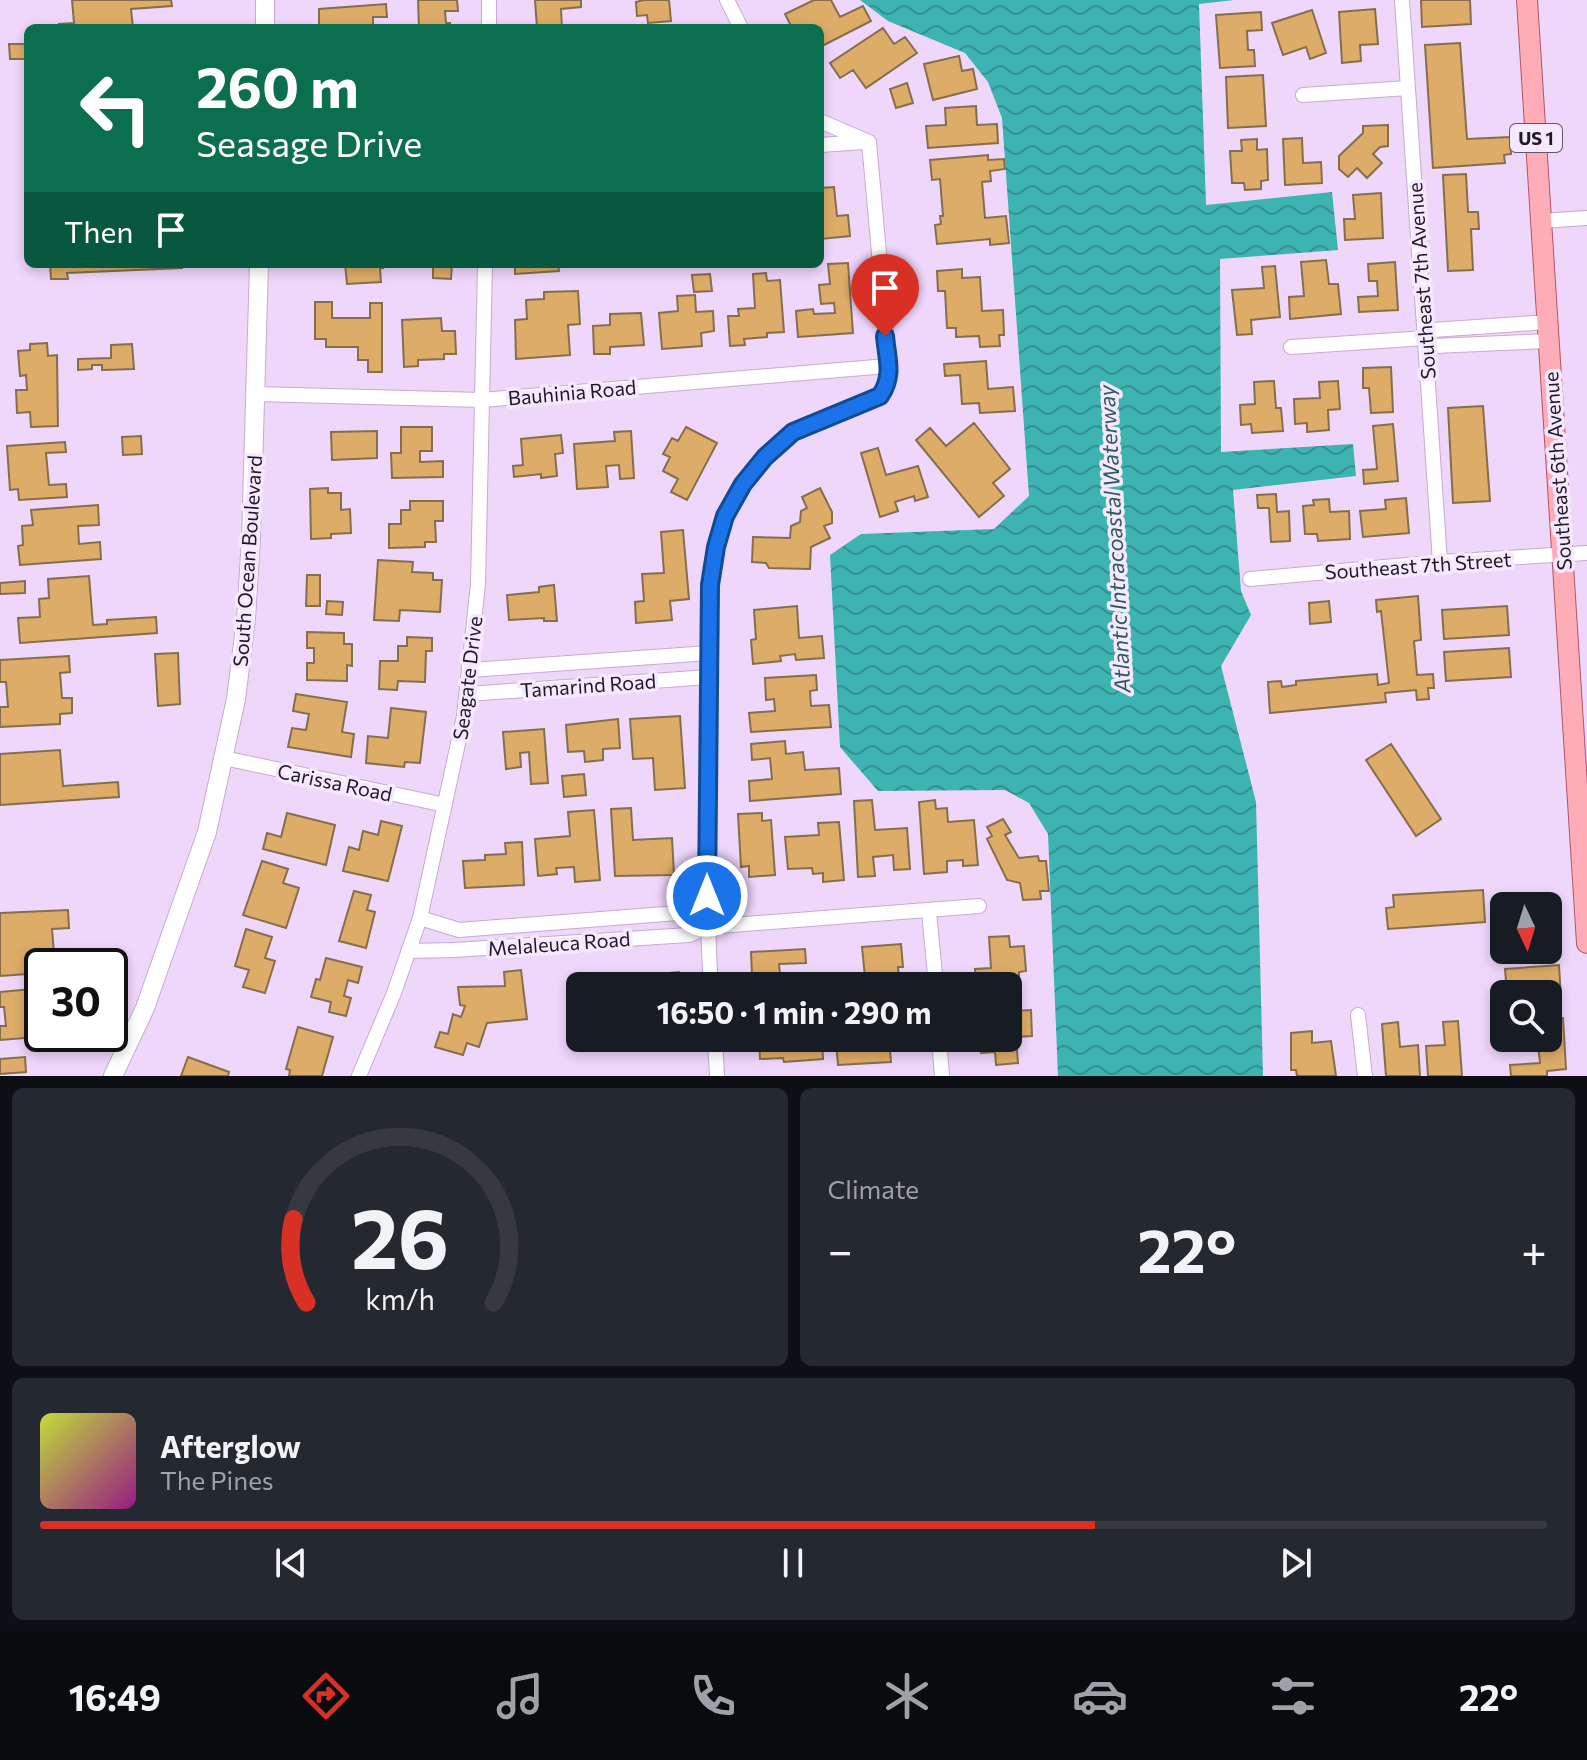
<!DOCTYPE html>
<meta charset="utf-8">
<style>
body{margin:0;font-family:Commissioner,sans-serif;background:#242831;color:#f1f3f6;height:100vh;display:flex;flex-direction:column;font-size:30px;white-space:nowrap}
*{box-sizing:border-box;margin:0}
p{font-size:26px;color:#9ea1a6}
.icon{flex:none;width:44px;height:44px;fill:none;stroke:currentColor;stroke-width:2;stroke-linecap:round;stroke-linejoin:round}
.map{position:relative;height:1076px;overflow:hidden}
.sheet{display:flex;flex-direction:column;gap:12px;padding:12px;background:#0d0f14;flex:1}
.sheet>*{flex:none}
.hud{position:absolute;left:24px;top:24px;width:800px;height:244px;border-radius:12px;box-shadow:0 4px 12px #0003;background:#0b6e4f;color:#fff;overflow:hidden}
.needle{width:52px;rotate:176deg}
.tools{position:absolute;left:1490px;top:892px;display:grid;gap:16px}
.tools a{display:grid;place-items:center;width:72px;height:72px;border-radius:12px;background:#171b24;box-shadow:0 4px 12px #0003;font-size:40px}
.speed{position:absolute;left:24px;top:948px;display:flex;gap:16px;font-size:40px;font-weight:700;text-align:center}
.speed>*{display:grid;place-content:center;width:104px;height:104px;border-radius:50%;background:#171b24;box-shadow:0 4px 12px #0003;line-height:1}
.speed .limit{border:4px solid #111;border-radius:12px;background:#fff;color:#111}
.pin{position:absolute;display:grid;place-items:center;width:68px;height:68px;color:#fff;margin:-82px -34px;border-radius:50% 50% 50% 0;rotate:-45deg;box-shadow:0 0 8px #0007}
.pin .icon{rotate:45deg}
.me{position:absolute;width:88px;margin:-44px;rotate:0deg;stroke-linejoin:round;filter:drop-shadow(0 0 6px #0008)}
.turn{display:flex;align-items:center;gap:28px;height:168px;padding:0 40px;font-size:36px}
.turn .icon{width:104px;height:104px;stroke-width:2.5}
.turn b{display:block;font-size:56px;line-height:68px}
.then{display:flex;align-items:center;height:76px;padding:0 40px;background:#0003;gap:16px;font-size:30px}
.big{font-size:60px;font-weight:700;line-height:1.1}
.sheet .card{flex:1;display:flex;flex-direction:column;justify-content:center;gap:12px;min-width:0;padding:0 28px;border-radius:12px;background:#242831}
.sheet .dial{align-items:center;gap:0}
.dial svg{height:208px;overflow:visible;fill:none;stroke:#363941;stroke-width:7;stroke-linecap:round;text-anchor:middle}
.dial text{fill:#f1f3f6;stroke:none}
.song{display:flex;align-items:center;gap:24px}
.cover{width:96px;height:96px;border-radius:12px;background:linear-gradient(135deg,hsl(70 70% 55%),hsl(310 70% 35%))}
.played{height:8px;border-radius:4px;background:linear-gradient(90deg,#d93025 70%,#363941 70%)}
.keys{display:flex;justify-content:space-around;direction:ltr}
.heat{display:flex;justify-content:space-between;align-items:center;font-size:44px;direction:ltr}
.sheet .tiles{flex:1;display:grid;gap:12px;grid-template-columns:1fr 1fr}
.card:last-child{grid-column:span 2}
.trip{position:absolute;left:566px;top:972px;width:456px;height:80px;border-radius:12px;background:#171b24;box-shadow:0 4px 12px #0003;font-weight:700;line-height:80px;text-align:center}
.tabs{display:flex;height:128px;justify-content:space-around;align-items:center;background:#090b0e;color:#9ea1a6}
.tabs .icon{width:56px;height:56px}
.tabs .active{color:#d93025}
.tabs b{font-size:36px;color:#f1f3f6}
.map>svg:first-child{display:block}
</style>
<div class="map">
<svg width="1587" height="1076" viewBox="0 0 1587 1076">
<defs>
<pattern id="water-waves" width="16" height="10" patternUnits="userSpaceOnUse" patternTransform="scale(2)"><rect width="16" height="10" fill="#3db3b2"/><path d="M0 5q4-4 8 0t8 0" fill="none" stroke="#339191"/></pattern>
</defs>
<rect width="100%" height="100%" fill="#efd6fb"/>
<!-- water -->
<path fill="url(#water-waves)" d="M860,0H1234L1199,4L1206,205L1332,192L1338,250L1220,259L1221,452L1353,444L1356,476L1233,490L1241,591L1251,615L1221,666L1256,802L1263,1076H1058L1048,834L1029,803L1005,790L878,791L840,747L830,555L861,534L994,529L1029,496L1002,118L988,82L965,53L888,21Z"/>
<!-- building -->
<path fill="#ddac68" stroke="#866e4d" stroke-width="2" d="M72,0H171L172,6L131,9L133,28H59V24L74,23Z
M418,0H457L458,11H445L446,23H450V28H419Z
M535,0H581V7L561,9L562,28H537Z
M644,0H669L671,21L648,23L647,15L637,16L636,2Z
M814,0H831L840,17L863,6L871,21L820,47V28H792L785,14Z
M1421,0H1470L1471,24L1422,27Z
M386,4L387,17H373V28H319V9Z
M1375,9L1378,44L1360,45L1361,61L1342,63L1339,12Z
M1312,10L1326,53L1310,59L1306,47L1283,55L1272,23Z
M1261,12L1262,30L1247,31L1248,50H1254L1255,66L1220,68L1216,15Z
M883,28L894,44L905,37L917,53L866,88L853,70L840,78L830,63Z
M1460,43L1467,139L1510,137L1511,154L1504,155L1505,163L1433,168L1425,45Z
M9,44H28V59H10Z
M959,56L962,71L973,69L977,89L933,100L924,64Z
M1263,75L1266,126L1228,128L1226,77Z
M907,83L913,103L896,108L890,89Z
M976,106L977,125L997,124L998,143L928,148L926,126L946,125L945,108Z
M1388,125V146L1380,147L1373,154L1382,163L1367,178L1357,168L1348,177L1339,169V156L1363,133V126Z
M1302,138L1303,163L1321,162L1322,183L1285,185L1283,139Z
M1257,139V150L1267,149L1268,180L1261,181V189L1245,190L1244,183H1232L1230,151H1242L1241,140Z
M988,155V160L1004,159L1005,169L990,171L991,181L982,182L985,218L1006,216L1009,243L990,245V239L937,244L935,225L941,224L940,216H943L940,179L932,180L930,160Z
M1466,174L1468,212H1478L1479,229H1471L1473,270L1448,271L1443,175Z
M834,187L837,216L848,215L850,236L821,239L820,188Z
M1381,193L1383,238L1345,240L1344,219H1355L1353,195Z
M1326,260L1329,284H1338L1341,314L1290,319L1289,297L1304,296L1301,262Z
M1395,262L1398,310L1359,312L1358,297L1378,296L1377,281H1369L1368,264Z
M848,263L853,333L798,337L796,311L813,309L814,314L835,313L834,303L821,304L819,285L830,284L828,264Z
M50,264H182V268L67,273L68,279H51Z
M345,264H382L383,268H380L381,282L347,284Z
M433,264H452L451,279L433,278Z
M515,264H558L559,271L515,274Z
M1275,266L1280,317L1251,320L1252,334L1237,335L1232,290L1264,288L1262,267Z
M962,269V278L980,277L982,311L1003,310L1004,335H999L1000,346L980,347L979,336L956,337V328H947L945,291H938L937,271Z
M766,273L767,281L780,280L784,332L767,333V337L744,339L745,345L730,346L728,316H739L738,309L755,308L753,274Z
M710,274L712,291L694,292L692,275Z
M578,291L580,324L568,325L570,355L516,359L515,320L527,319L526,300L544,299V292Z
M695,295L696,312L713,311L714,331L701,333L702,346L662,349L659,313L678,311L677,296Z
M315,302H332V318H370V303H382V372H368V360H358V347H326V339H315Z
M641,313L644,345L610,347V354H594L593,326L610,325V314Z
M441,318L442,331H455L456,354H444V359L418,360V366L404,367L402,320Z
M47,343L48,356L57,355L58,426L31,427L30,412L17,413L16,390H27L26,375L20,376L18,351L30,350V344Z
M132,344L134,369L102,370V365H92V369L78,370V359L111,358V345Z
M986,361L988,389L1013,387L1015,411L980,413L979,403L962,404L960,375L945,376L944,364Z
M1391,367L1393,412L1371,413L1369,388H1363V368Z
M1274,381L1276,408H1281L1283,431L1252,433L1251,424L1241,425L1240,405L1255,404L1254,382Z
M1338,381L1340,409L1328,410L1329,430L1307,432V423L1295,424L1294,399L1320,398L1319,382Z
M1483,406L1490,501L1453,503L1448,408Z
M974,423L1010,469L993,483L1004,496L979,517L916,440L930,428L946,446Z
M1393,424L1398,481L1364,484L1363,470L1377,469L1373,426Z
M401,427H432V451H420V462L443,461V477L392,478L391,453H401Z
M686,427L717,443L687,500L671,492L678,479L663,471L670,457L663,454L672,438L678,441Z
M377,431V458L332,460L331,432Z
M631,431L634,478L620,479L619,465L606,466L608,487L577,489L574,444L615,441L614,432Z
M561,435L563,453L555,454L557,476L541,478V474L514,477L513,466L523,465L521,439Z
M141,436L142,454L123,455L122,437Z
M65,442L66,452L46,453L49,485L66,484L67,497L19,500L18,489L10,490L7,446Z
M878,448L886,475L918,466L928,497L915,501L914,496L895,502L898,511L880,517L861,453Z
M328,488V493H341V510L350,509L351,533L331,534V538L311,539L310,489Z
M820,488L832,512V523L824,526L830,538L811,547L810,569L769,568L766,563L752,562L753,537L790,538L791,526L800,522L801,511L807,508L802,497Z
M1276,494L1277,512L1289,511L1290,541L1271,542L1269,508H1258L1257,495Z
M1406,498L1409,533L1363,537L1360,511L1386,509L1385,500Z
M1329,499L1330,512L1349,511L1350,539L1318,541L1317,534H1305L1303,506L1314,505L1313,500Z
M410,501H443V521H435L436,542H425V547L389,548V524H401V510H410Z
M98,505L99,525L78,526L79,544L100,542L101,559L20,565L18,546L23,545L22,526L33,525L31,510Z
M683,530L689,599L670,601L672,620L636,623L635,602L644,601L642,574L664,573L661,532Z
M378,560L413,562L412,572L433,573V580H442L440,612L400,610L399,621L374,620Z
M307,575H320V606H306Z
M89,576L93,625L107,624V620L156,617L157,633L20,643L18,618L40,617L39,599L49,598L48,579Z
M25,581V593L0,594V583Z
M554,585L557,621H544V618L509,620L507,595L539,592V587Z
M1418,596L1421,640L1414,641L1417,675L1433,674L1434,688H1428L1429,699L1417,700L1416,690L1385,693L1386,702L1270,713L1268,682L1281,681L1282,687L1296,685V681L1377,674L1378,685L1389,683L1381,611L1377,612L1376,600Z
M327,601L343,602L342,615L326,614Z
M1329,601L1331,622L1310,624L1309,603Z
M797,606L799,638L822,636L824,658L796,660L795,654L780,656L781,661L753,664L751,640L756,639L754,610Z
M1507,606L1509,635L1444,639L1442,610Z
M307,632L344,633V644H352V666L347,665V681L307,680V663H314V648H307Z
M407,637L432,638V651H426L425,682L398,681L397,690L379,689L380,661H398V646H407Z
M1509,648L1511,677L1446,681L1444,652Z
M178,653L180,704L158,706L155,654Z
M69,656L70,672L60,673L62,698H72V713L60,714V724L0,727V707H8L6,682H0V660Z
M816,675L817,690L810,691L811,706L829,705L831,727L751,732L749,713L775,711L774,699L766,700L765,678Z
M296,694L347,702L342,732L354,734L351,757L288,747L292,728L306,730L309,714L293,711Z
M391,708L426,712L420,763L405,762L404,767L366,763L368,736L388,738Z
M680,716L685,788L655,790L653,758L633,759L630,719Z
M618,719L620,748L603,749V760L585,762L584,751L568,752L566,725Z
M544,729L548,783L531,784L529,752L520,753L521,767L506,769L503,732Z
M785,741L786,754L803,752L805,770L839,768L841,794L750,801L749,781L772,779L770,758L752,760L751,744Z
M1391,744L1441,819L1416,836L1366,760Z
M60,750L63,786L118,782L119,797L0,805V754Z
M584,774L586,795L564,797L562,776Z
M872,800L875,830L907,828L910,869L894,870L893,855L873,857L875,876L858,877L854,801Z
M935,800L936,809L947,808L948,822L974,820L978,865L963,866V860L947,861V872L924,874L919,802Z
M631,808L633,840L672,838L674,875L615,876L611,809Z
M594,810L600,880L575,882L574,867L556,868L557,874L538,876L535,839L570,836L568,812Z
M287,813L335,825L326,865L263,849L267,833L281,837Z
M762,813V821L771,820L775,875L749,877V866L741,867L738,814Z
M1003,819L1011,832L1005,835L1019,858L1038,856L1039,861H1046L1049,891H1040L1041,899L1023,900L1020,883L1007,880L987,839L992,836L987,827Z
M381,821L402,826L388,881L343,871L349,847L359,850L363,831L378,835Z
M839,822L844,880L823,882V873L813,874L812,868L788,869L785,837L819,835L818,823Z
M522,842L524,885L465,888L463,861L485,860V855L506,854L505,843Z
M262,861L288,869L283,883L299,888L286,928L243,915Z
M1483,890L1485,922L1388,929L1386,908L1394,907L1393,895Z
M354,891L371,895L367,910L375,912L366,948L339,941Z
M68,910L69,928L52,929L54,953L71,952L72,966H42V973L0,976V913Z
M246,929L272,937L265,958L275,961L265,993L243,987L249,970L235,966Z
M1009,936L1010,947L1024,946L1026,971L1019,972V985L976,986L975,969L991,968L989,937Z
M901,944L903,967H898L900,986H871L870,977H865L862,947Z
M805,949L806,963L779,964L780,974L752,975L751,952Z
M326,958L362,967L358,983L348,980L344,996L351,998L346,1016L329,1012L331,1002L311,997L316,979L320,980Z
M1559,965L1561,999L1548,1000V994H1507L1505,969Z
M521,970L527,1019L487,1023L479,1047L467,1043L463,1055L435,1047L440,1032L448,1034L453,1014L461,1017L465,1006L460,1005L458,987L505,986L504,972Z
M679,972L680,986H648L647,975Z
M621,975V986H580V1016L572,1017L571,981L602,980V976Z
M42,988V1034L63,1035L0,1040V1026H6L4,1007H0V992Z
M1008,1001H1011L1012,1011L1031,1010L1032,1036L1016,1037L1018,1063L996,1065L995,1052L981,1053L980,1038H1008Z
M1563,1018L1566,1069L1547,1071V1076H1511L1510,1065L1540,1063L1538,1045L1508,1047L1507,1038H1548V1019Z
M1458,1021L1462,1076H1428L1426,1046L1445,1045L1443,1022Z
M1398,1022L1400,1047L1418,1045L1420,1076H1386L1382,1024Z
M298,1027L333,1037L322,1076H289L290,1070L286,1069Z
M1312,1031V1043L1331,1041L1336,1076H1297L1296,1070H1291V1033Z
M597,1038H618L619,1046L598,1048Z
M652,1038H683V1042L653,1045Z
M759,1038H780V1040L822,1038L823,1059L784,1062L783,1058L760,1059Z
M858,1038H899L900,1050H890L891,1062L838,1065L836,1043L858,1041Z
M25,1057L26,1072L0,1074V1059Z
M188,1057L229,1072L228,1076H181Z"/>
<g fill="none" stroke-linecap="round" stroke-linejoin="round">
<!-- street casing -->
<g stroke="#c4acd0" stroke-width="16">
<path id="street" d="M489,0V28
M727,0L741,28
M1402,0L1440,562
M1303,95L1408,88
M820,121L869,142
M820,145L864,142
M1541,221L1587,218
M1425,338L1434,346L1549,341
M1291,347L1425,338L1433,330L1548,322
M256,394L482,400L887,366
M1250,579L1440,562L1587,553
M470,670L709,653
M467,694L709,677
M224,758L445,805
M929,911L936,986
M420,918L459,930L691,912L707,927
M408,951L454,950L689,935L707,927L979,906
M711,986C705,899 708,812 708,725C709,688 710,652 711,615C711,593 711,572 715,549C720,525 730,503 744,483C758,464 775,444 795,431C824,413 882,412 890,375L869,142
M1358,1015L1365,1076
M715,1038L717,1076
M939,1038L942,1076
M359,1076L394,993L420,918L464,716L478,584L485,264"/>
</g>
<!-- secondary casing -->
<g stroke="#c4acd0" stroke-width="20">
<path id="secondary" d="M265,28V0
M113,1076L145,1008L207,832L236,699L246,619L251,538L259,264"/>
</g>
<!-- primary casing -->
<g stroke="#b15665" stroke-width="22">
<path id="primary" d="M1527,0L1587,943"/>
</g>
<!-- street -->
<use href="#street" stroke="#fff" stroke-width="14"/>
<!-- secondary -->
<use href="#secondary" stroke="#fff" stroke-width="18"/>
<!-- primary -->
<use href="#primary" stroke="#feadb8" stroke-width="20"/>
</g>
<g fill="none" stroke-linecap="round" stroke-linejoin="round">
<!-- route casing -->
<g stroke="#114b97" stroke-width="20">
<path id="route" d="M707,896L710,585L716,547L725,516L743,484L765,457L793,432L880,396C894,376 887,359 885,336"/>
</g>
<!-- route -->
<use href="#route" stroke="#1a73e8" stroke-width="14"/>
</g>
<g text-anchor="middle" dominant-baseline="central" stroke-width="7" stroke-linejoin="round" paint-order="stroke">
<!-- shield labels -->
<rect fill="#f6e8fe" stroke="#615666" stroke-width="2" x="1510" y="124" width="52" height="28" rx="6"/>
<g font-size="18" font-weight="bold" fill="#211825">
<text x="1536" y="138">US 1</text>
</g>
<!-- street labels -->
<g font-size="20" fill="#211825" stroke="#f6e8fe">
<text transform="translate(1421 281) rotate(-94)">Southeast 7th Avenue</text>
<text transform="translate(572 392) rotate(-5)">Bauhinia Road</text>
<text transform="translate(1557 471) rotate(-94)">Southeast 6th Avenue</text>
<text transform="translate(247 561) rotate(-86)">South Ocean Boulevard</text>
<text transform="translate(1418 565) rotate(-4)">Southeast 7th Street</text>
<text transform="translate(467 678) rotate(-83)">Seagate Drive</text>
<text transform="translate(588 685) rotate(-4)">Tamarind Road</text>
<text transform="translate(335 782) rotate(12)">Carissa Road</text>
<text transform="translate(559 943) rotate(-4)">Melaleuca Road</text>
</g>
<!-- water labels -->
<g font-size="22" font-style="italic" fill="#2c5d5c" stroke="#f6e8fe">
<text transform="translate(1114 539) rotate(-93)">Atlantic Intracoastal Waterway</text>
</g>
</g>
</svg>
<div class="tools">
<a><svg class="needle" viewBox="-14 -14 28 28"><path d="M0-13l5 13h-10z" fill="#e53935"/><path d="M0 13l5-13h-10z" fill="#9ea1a6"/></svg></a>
<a><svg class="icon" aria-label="search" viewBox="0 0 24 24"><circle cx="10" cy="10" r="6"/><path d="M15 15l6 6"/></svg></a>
</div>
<div class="speed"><div class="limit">30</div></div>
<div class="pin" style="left:885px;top:336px;background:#d93025"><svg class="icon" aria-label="arrive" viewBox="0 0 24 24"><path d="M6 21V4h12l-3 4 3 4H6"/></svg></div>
<svg class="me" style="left:707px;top:896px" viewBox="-20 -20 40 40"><circle r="17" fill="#1a73e8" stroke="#fff" stroke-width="3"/><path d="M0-11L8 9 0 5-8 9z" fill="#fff"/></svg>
<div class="trip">16:50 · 1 min · 290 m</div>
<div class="hud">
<div class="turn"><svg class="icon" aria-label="left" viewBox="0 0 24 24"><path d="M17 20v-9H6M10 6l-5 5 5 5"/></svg><div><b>260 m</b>Seasage Drive</div></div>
<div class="then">Then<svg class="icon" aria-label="arrive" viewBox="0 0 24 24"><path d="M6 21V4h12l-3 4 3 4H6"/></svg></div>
</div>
</div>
<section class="sheet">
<div class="tiles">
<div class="card dial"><svg viewBox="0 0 100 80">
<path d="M14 69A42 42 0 1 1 86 69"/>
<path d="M14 69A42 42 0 0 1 9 37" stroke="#d93025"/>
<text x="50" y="56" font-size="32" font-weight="700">26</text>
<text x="50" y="72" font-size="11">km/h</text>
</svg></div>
<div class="card"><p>Climate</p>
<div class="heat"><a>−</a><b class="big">22°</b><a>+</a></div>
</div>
<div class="card">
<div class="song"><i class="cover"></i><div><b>Afterglow</b><p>The Pines</p></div></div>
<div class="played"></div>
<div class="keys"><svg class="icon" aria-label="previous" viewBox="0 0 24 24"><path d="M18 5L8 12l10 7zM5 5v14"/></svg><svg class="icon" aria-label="pause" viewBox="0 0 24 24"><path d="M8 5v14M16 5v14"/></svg><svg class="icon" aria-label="next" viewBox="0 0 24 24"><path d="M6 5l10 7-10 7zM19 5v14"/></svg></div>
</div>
</div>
</section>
<nav class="tabs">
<b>16:49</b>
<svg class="icon active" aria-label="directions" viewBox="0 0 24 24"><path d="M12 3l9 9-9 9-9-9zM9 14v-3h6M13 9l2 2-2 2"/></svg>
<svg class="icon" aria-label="music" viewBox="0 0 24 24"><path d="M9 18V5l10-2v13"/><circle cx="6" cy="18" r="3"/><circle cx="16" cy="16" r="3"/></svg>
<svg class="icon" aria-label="phone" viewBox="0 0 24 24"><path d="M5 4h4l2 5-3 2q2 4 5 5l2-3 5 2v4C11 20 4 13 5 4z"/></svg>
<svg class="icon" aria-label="climate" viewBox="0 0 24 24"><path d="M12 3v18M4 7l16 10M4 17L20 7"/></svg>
<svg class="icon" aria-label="car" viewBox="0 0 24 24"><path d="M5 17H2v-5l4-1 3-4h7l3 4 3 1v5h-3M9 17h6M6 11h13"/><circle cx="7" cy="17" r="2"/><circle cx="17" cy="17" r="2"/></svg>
<svg class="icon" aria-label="filters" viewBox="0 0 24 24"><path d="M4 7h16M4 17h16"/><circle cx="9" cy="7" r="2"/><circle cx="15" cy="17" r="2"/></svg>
<b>22°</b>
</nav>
